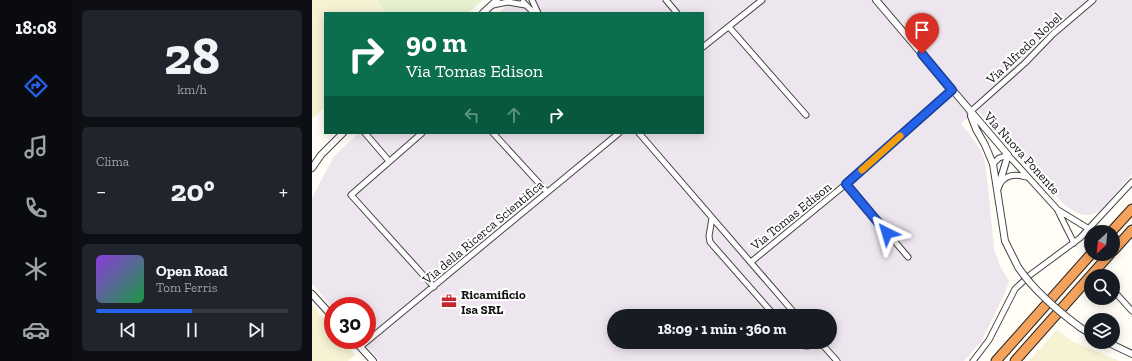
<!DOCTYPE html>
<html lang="it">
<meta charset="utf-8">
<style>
body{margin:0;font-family:"Zilla Slab",serif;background:#20242c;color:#f1f3f6;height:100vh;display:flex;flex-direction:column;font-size:15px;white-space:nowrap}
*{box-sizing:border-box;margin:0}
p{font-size:13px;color:#9ea1a6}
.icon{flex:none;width:22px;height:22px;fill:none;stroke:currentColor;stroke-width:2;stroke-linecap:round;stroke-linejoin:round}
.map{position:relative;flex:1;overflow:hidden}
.details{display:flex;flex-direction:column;gap:10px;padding:10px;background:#0d0f14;width:240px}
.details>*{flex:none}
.top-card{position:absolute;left:12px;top:12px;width:380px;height:122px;border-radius:0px;box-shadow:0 2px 10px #0003;background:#0b6e4f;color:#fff;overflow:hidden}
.needle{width:26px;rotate:206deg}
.fabs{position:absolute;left:772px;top:225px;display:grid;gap:8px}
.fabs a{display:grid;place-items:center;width:36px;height:36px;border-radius:50%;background:#171b24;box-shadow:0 2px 10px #0003;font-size:20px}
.speed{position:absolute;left:12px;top:297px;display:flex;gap:8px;font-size:20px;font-weight:700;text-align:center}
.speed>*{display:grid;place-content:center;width:52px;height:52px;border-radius:50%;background:#171b24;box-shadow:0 2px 10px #0003;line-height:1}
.speed .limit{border:6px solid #d22;background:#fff;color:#111}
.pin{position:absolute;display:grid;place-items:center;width:34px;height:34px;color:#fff;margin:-41px -17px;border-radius:50% 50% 50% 0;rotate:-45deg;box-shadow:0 0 4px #0007}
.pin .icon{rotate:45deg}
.me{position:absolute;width:44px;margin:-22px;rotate:320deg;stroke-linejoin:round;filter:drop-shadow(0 0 3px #0008)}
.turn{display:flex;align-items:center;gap:14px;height:84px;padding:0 16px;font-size:18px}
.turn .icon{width:52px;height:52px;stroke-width:2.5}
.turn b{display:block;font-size:28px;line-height:34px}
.lanes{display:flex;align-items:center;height:38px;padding:0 16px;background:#0003;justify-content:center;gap:20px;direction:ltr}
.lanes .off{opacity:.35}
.big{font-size:30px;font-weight:800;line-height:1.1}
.details .tile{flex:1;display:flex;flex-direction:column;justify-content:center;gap:6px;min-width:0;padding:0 14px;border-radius:6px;background:#20242c}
.details .dial{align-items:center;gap:0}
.dial b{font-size:52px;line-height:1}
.song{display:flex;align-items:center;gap:12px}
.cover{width:48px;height:48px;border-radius:6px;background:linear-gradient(135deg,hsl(270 70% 55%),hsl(140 70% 35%))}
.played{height:4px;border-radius:2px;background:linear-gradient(90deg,#2563eb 50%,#363941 50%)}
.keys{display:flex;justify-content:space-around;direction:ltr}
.heat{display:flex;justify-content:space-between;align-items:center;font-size:22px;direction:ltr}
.trip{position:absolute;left:295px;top:309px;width:230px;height:40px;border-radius:20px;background:#171b24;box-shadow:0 2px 10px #0003;font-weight:800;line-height:40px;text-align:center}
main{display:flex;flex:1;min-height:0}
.tab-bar{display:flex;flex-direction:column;width:72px;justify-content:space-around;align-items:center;background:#090b0e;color:#9ea1a6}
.tab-bar .icon{width:28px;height:28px}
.tab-bar .active{color:#2563eb}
.tab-bar b{font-size:18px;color:#f1f3f6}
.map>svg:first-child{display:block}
</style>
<main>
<nav class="tab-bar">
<b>18:08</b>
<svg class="icon active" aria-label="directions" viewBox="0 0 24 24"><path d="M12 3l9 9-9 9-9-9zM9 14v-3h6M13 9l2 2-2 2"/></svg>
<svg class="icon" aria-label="music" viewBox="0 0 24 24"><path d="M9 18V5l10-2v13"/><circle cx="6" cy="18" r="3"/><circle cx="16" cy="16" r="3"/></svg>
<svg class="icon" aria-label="phone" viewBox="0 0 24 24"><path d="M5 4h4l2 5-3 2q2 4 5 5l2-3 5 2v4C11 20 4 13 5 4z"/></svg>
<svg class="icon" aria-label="climate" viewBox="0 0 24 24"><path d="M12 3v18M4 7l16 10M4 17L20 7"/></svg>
<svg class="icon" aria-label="car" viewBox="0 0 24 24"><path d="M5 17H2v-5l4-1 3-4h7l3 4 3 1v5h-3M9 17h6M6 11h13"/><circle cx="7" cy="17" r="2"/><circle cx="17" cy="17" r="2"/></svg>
</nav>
<section class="details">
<div class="tile dial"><b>28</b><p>km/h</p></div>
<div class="tile"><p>Clima</p>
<div class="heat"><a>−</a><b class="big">20°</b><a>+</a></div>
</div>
<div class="tile">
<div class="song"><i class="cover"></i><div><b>Open Road</b><p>Tom Ferris</p></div></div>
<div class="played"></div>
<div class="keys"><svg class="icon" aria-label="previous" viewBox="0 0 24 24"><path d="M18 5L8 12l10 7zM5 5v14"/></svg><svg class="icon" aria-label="pause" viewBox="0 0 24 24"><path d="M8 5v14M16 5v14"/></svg><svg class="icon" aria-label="next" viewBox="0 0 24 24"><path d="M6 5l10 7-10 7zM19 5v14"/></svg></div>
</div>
</section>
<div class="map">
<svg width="820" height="361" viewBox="0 0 820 361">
<rect width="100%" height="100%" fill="#fffdf5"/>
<!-- industrial -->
<path fill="#eee6ef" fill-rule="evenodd" d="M202,0H820V174L789,210L779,215H771L763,212L753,205L666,111L649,123L668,149L672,158L676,187L682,249L689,268L697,281L693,293L669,342L652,361H68L49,340H55V306H21V308L0,284V198L22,156L47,133H391V13H186ZM302,316H518V342H302Z"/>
<!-- farmland -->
<path fill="#f6f3d4" d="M0,0H65L75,13H13V107L0,119Z
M0,305L21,330V340H30L43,355L36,361H0Z
M745,330L760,341L807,361H717Z"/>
<!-- pitch -->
<path fill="#e6f2cf" d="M65,0H171L156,13H75Z"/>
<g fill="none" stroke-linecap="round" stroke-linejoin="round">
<!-- minor casing -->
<g stroke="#444" stroke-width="7">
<path id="minor" d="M220,0L226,13
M354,0L365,13
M211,2L222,13
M181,5L196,2L213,5
M417,27L494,115
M391,47L450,0
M658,112L713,63L741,34L781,0
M53,133L77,161
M110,133L39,195L122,287
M181,133L235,192
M327,133L485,316
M681,164L687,158L696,155L745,209L762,243
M534,184L596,257
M688,184C694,174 704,174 714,177
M746,210L777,229
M400,218L397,236L398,242L463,316
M439,262L534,184L640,90
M801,290L820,311
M486,342C492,347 497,348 503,342
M508,342L525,361
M48,347L307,133
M661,361L677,340L703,289L718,275L768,238L820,182"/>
</g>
<!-- tertiary casing -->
<g stroke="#444" stroke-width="8">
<path id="tertiary" d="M564,0L696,155L686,188
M171,13L185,0
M659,116L664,129L673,145L681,164L693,241L706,267
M0,168L9,155L31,133
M0,294L21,317
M769,328L779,334
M42,340L61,361
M795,342L820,354"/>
</g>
<!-- motorway casing -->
<g stroke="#222" stroke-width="11">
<path id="motorway" d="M799,232L820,209
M801,251L820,230
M684,361L779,254
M703,361L798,254"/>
</g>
<!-- minor -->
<use href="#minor" stroke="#fff" stroke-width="5"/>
<!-- tertiary -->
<use href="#tertiary" stroke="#fff" stroke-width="6"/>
<!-- motorway -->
<use href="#motorway" stroke="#f5a25d" stroke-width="9"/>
<!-- tertiary-bridge casing -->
<g stroke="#444" stroke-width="8" stroke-linecap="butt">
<path id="tertiary-bridge" d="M706,267C722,291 746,311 769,328"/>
</g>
<!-- tertiary-bridge -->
<use href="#tertiary-bridge" stroke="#fff" stroke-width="6"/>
</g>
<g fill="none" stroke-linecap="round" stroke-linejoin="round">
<!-- route casing -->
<g stroke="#184099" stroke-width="10">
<path id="route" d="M575,233L534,184L640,90L610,54"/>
</g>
<!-- route -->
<use href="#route" stroke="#2563eb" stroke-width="7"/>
<!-- slow -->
<path stroke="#f59e0b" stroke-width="7" d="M550,170L588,136"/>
</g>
<!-- icons -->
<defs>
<g id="office-bare" transform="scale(1.2)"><path d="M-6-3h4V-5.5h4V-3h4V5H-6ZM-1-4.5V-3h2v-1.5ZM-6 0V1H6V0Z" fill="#c4262e" stroke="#fff" stroke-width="2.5" paint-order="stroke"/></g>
</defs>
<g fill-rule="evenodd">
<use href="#office-bare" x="137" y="301"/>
</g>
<g text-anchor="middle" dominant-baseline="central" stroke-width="4" stroke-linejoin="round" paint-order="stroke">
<!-- street labels -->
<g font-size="13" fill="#111" stroke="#fff">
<text transform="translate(712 48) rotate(-43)">Via Alfredo Nobel</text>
<text transform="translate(710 153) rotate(48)">Via Nuova Ponente</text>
<text transform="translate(479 216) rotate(-39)">Via Tomas Edison</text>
<text transform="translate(171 232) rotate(-40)">Via della Ricerca Scientifica</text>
</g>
<!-- poi labels -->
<g font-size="13" font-weight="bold" fill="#111" stroke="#fff" text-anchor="start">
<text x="149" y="294">Ricamificio<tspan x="149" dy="15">Isa SRL</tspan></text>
</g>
</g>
</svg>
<div class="fabs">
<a><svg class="needle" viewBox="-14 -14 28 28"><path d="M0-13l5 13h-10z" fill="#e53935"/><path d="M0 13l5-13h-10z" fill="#9ea1a6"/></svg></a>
<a><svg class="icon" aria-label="search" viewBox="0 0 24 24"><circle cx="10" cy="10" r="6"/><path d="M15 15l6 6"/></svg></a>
<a><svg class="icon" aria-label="layers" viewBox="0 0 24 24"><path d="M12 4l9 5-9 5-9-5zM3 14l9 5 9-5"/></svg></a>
</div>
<div class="speed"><div class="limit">30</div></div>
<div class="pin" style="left:610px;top:54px;background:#d93025"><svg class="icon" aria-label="arrive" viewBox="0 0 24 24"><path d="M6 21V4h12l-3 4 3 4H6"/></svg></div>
<svg class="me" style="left:575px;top:233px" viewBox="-20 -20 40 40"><path d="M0-17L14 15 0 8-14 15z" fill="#2563eb" stroke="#fff" stroke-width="4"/></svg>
<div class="trip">18:09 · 1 min · 360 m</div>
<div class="top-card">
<div class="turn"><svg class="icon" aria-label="right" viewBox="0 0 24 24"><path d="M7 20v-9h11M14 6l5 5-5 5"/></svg><div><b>90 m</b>Via Tomas Edison</div></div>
<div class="lanes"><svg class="icon off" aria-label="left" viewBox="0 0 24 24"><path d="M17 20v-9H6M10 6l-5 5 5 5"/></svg><svg class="icon off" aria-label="ahead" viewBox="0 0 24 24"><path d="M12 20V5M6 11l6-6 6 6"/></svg><svg class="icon" aria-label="right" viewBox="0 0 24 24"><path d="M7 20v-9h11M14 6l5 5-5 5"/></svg></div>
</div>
</div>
</main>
